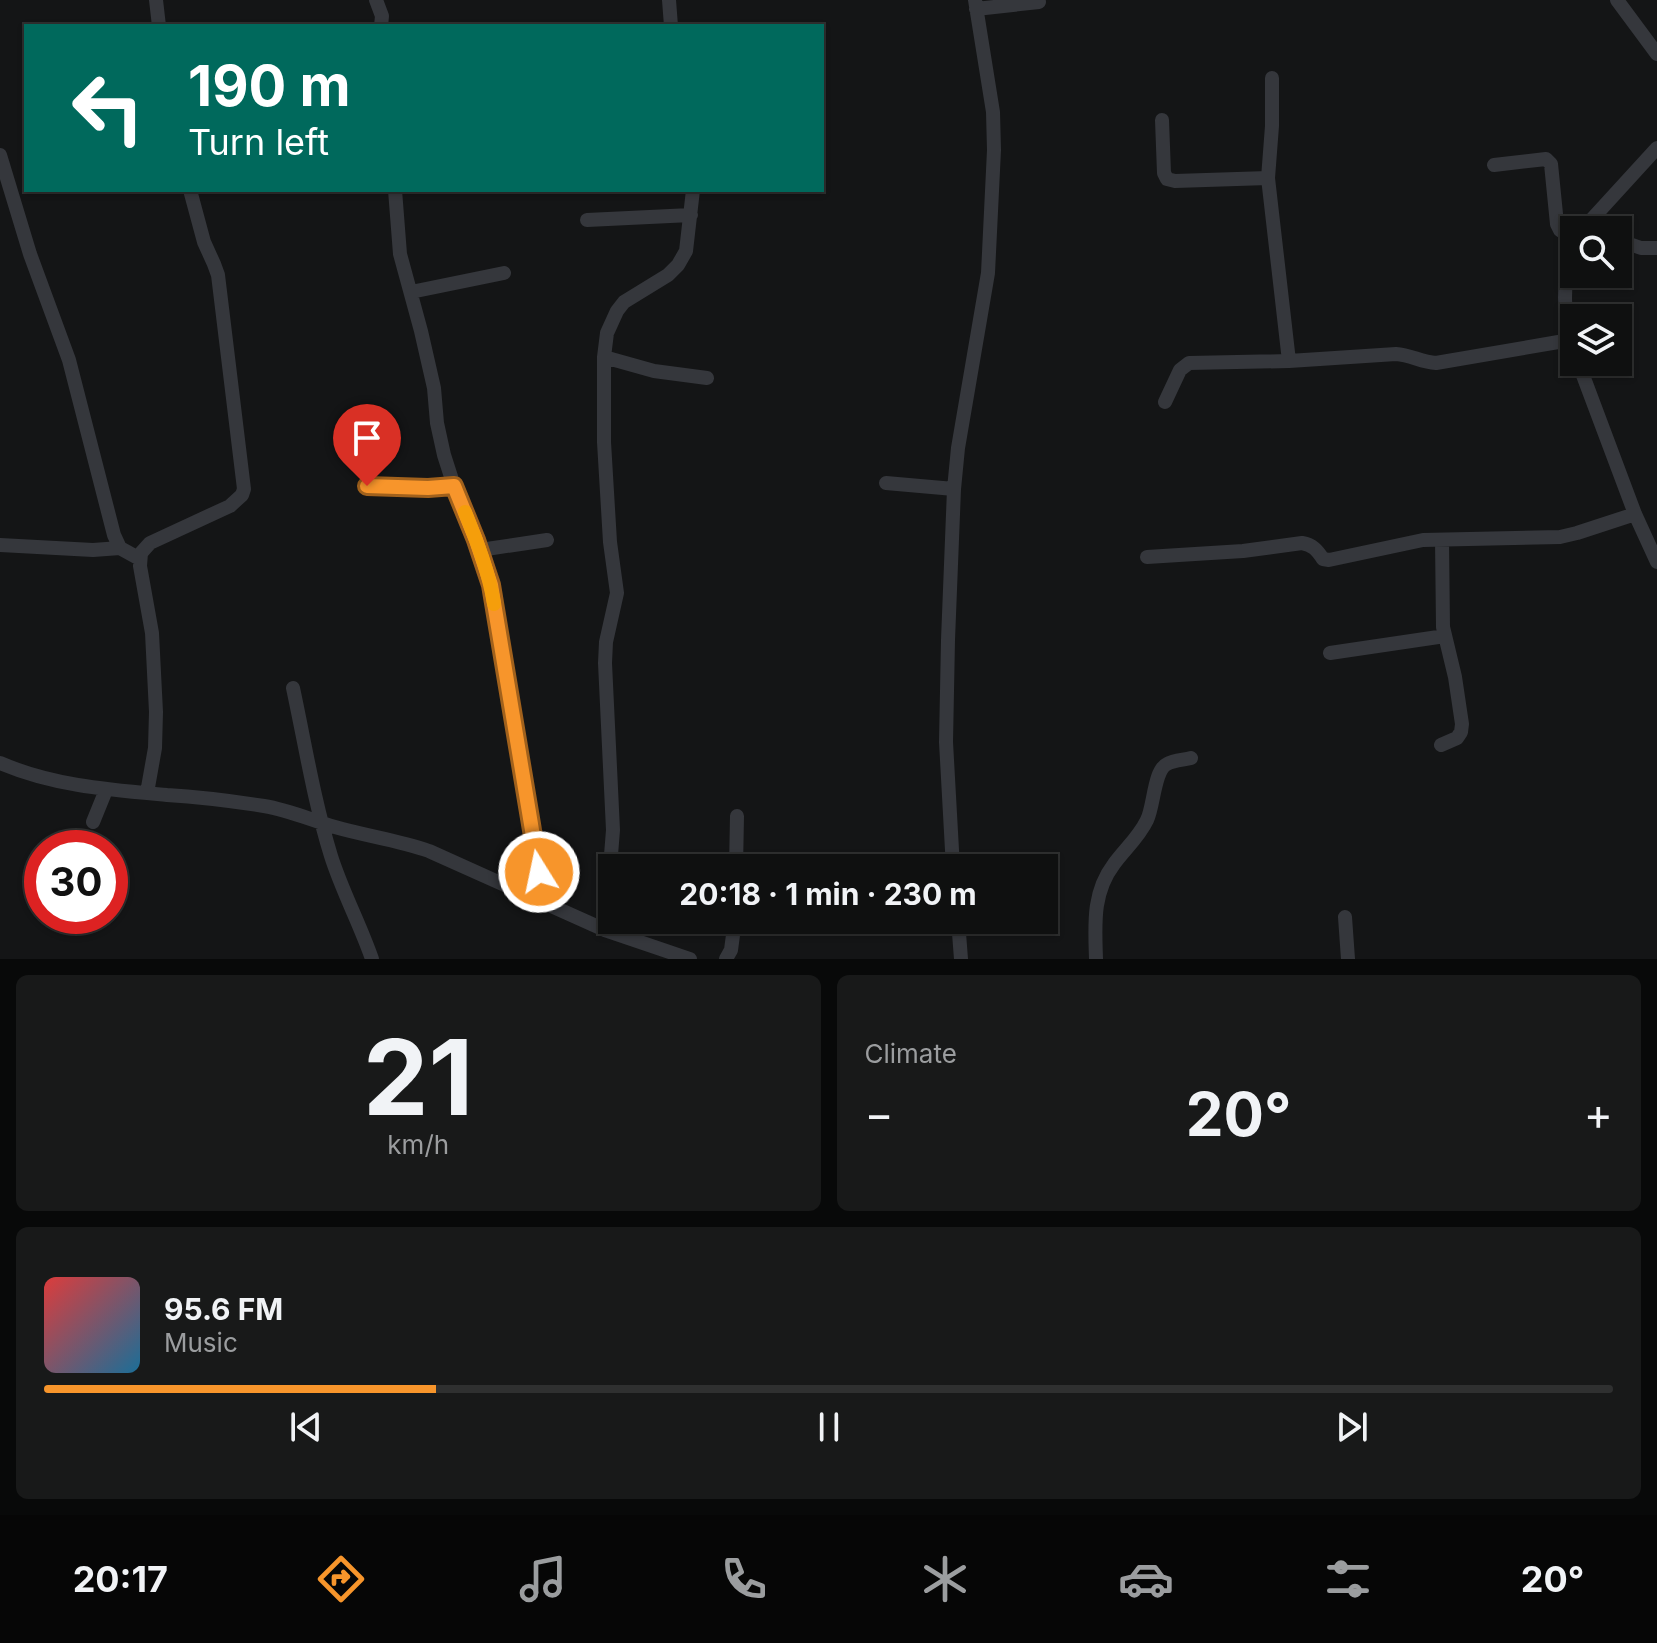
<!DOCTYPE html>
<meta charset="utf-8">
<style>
body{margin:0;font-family:Inter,sans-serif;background:#181919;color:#f1f3f6;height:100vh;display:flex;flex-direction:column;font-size:30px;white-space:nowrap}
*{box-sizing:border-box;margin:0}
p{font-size:26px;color:#9b9d9f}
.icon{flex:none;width:44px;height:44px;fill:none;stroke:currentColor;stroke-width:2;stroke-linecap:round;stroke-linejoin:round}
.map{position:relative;height:959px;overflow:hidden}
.details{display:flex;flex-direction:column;gap:16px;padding:16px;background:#080909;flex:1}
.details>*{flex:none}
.top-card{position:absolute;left:24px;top:24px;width:800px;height:168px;border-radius:0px;box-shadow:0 2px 6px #0004,0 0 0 2px #2f3030;background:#00695c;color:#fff;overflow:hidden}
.controls{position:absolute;left:1560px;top:216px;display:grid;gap:16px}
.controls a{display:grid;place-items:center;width:72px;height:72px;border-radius:0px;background:#0f1010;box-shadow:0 2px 6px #0004,0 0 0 2px #2f3030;font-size:40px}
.speed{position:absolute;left:24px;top:830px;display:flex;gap:16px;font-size:40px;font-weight:700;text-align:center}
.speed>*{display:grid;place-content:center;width:104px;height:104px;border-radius:50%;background:#0f1010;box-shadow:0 2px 6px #0004,0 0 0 2px #2f3030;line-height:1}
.speed .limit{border:12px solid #d22;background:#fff;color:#111}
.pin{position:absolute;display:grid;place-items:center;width:68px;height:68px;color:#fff;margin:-82px -34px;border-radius:50% 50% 50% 0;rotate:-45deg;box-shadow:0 0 8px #0007}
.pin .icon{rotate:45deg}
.me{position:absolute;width:88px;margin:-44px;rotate:350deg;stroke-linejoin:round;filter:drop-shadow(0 0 6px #0008)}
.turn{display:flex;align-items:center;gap:28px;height:168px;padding:0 32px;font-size:36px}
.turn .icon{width:104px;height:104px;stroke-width:2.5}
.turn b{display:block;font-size:56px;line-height:68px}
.big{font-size:60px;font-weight:700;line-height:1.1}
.details .tile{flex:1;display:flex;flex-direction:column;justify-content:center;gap:12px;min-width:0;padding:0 28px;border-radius:12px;background:#181919}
.details .dial{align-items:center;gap:0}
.dial b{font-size:104px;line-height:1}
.song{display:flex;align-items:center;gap:24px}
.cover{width:96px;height:96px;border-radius:12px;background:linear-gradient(135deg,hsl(0 70% 55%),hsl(200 70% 35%))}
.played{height:8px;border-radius:4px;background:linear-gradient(90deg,#f7952b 25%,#2f3030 25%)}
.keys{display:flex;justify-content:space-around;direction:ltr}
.heat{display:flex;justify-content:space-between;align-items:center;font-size:44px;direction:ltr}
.details .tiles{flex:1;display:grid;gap:16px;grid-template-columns:1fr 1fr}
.tile:last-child{grid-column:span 2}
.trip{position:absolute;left:598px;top:854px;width:460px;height:80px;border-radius:0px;background:#0f1010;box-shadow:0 2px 6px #0004,0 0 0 2px #2f3030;font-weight:700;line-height:80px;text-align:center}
.dock{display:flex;height:128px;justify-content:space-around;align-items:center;background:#060606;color:#9b9d9f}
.dock .icon{width:56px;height:56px}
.dock .current{color:#f7952b}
.dock b{font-size:36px;color:#f1f3f6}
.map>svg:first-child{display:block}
</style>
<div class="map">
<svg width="1657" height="959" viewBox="0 0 1657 959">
<rect width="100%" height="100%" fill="#141516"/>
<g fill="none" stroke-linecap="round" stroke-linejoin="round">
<!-- minor -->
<path stroke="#35373c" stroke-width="14" d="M156,0L159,26
M376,0L382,16L381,26
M669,0L671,26
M1617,0L1657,54
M976,9L1039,2
M1272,78V126L1268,178L1289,361
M1162,120L1164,173L1167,179L1175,181L1268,178
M0,155L30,254L69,360L114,535L120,548L140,559
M1494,165L1546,159L1551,164L1557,224L1560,230L1574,240
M395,190L400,254L421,331L434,388L437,423L444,455L454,486L476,540L491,585L539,872L540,886L537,901
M587,220L691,215
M1582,230L1657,148
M1618,240L1641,248H1657
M1574,244C1562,278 1562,318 1574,352
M411,292L504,273
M604,357L654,371L707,378
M1578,362L1635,514L1657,562
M1165,402L1180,370L1189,363L1289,361L1396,354C1411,355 1421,362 1436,363L1570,340
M886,483L954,489
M367,486L428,488L454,486
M0,545L93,550L120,548
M480,550L547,540
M1147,557L1243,551L1302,543C1313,545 1317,550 1323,559L1329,560L1423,540L1560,537L1577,533L1635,514
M1330,653L1445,636
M293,688C305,744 314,801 331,856C342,891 360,924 372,959
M1441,745L1457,738L1461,732L1462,724L1455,677L1443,627L1442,540
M0,763C53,786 111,790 167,795C200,797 232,801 264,806C289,810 311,820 335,827C366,836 398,840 429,851L605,930L690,959
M147,793L155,748L156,712L152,633L140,566L141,553L150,543L230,506L242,495L244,489L218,275L214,264L204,242L190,190
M93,822L106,790
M736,868L737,816
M953,868L946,742L948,640L954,489L958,448L988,273L994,150L993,112L975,0
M1345,917L1348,959
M958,920L961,959
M605,930L613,830L605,663L606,642L617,593L610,542L604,442V357L607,333L617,311L624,302L668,275L678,265L686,251L693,190
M726,959L731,950L735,920
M1096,959C1095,925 1092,893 1114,864C1125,849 1139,837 1147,820C1154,806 1154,770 1167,764C1174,760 1184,760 1191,758"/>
</g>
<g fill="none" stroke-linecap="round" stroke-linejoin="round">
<!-- route casing -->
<g stroke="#a1611c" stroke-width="20">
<path id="route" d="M367,486L428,488L454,486L476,540L491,585L539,872"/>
</g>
<!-- route -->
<use href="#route" stroke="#f7952b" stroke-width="14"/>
<!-- slow -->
<path stroke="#f59e0b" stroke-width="14" d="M465,512C477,542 489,572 494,604"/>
</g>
</svg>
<div class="controls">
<a><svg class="icon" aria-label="search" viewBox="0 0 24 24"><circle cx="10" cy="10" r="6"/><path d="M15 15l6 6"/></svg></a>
<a><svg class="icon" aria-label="layers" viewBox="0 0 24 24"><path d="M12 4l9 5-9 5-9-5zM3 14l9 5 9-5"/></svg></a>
</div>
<div class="speed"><div class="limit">30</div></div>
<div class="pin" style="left:367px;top:486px;background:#d93025"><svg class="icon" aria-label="arrive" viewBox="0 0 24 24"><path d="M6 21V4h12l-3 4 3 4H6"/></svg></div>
<svg class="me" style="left:539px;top:872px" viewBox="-20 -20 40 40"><circle r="17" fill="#f7952b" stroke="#fff" stroke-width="3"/><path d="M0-11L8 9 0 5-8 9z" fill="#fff"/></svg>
<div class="trip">20:18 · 1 min · 230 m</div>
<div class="top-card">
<div class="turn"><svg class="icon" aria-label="left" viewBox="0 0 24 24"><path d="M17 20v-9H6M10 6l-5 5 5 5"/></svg><div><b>190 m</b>Turn left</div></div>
</div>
</div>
<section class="details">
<div class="tiles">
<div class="tile dial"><b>21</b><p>km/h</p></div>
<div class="tile"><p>Climate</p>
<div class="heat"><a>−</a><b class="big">20°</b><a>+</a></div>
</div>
<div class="tile">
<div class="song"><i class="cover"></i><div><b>95.6 FM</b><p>Music</p></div></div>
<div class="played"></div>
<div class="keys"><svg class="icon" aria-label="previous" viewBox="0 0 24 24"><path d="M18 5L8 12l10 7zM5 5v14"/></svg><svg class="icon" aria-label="pause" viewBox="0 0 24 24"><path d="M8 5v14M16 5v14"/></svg><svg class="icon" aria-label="next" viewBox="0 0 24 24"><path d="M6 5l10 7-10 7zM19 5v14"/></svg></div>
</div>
</div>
</section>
<nav class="dock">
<b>20:17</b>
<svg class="icon current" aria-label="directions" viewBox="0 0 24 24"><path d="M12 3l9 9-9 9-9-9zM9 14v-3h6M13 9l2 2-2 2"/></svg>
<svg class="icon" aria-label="music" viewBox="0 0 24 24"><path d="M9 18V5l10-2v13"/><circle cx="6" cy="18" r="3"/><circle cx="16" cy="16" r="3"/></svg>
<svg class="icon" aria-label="phone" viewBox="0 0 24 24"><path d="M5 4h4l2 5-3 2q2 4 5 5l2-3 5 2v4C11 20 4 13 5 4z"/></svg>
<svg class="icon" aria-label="climate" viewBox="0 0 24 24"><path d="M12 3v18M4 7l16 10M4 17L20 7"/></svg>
<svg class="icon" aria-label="car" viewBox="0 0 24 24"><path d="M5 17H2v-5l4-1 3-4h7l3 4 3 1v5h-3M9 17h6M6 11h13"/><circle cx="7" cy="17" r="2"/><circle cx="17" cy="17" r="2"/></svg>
<svg class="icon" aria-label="filters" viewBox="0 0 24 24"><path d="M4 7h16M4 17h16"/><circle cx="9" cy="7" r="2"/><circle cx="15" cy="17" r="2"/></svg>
<b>20°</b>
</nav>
